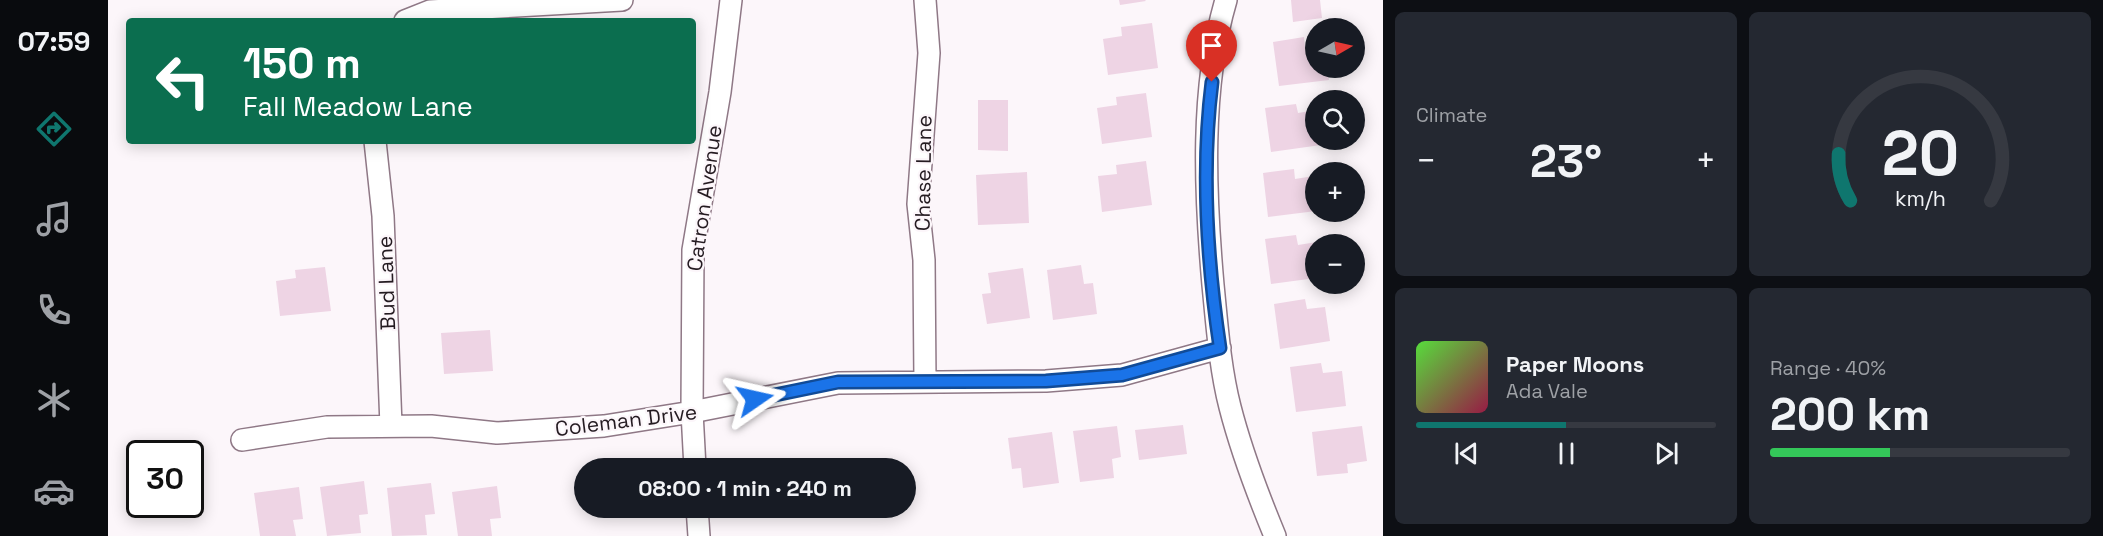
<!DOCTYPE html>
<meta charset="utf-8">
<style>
body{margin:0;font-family:"Space Grotesk",sans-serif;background:#242831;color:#f1f3f6;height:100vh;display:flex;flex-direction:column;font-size:22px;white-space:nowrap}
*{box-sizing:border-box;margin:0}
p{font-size:20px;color:#9ea1a6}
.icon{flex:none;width:33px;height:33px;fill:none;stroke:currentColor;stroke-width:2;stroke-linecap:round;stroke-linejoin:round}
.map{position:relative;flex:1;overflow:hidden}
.panel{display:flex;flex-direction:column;gap:12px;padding:12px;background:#0d0f14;width:720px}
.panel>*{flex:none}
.banner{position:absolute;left:18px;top:18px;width:570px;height:126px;border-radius:6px;box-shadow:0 3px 15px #0003;background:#0b6e4f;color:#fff;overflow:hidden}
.needle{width:39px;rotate:81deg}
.controls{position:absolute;left:1197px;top:18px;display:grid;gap:12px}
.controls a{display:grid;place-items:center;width:60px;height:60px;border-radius:50%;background:#171b24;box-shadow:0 3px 15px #0003;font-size:30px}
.speed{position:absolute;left:18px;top:440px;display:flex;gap:12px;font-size:30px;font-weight:700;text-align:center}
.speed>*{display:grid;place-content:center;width:78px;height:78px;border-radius:50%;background:#171b24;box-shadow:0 3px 15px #0003;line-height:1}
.speed .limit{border:3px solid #111;border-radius:9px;background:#fff;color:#111}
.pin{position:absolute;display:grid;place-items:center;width:51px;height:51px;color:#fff;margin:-62px -26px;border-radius:50% 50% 50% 0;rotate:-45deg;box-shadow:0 0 6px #0007}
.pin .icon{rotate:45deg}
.me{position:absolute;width:66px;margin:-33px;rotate:79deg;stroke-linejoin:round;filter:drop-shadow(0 0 4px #0008)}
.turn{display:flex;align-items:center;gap:21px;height:126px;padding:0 18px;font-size:27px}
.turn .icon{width:78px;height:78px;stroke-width:2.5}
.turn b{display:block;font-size:42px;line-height:51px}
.big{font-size:45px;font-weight:700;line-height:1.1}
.panel .widget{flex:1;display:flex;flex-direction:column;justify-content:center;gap:9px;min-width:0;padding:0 21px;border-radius:9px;background:#242831}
.panel .dial{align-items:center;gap:0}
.dial svg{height:156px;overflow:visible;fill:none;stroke:#363941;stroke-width:7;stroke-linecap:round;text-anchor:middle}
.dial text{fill:#f1f3f6;stroke:none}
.song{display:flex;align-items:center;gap:18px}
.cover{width:72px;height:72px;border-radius:9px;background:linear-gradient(135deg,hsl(110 70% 55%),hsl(340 70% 35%))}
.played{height:6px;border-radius:3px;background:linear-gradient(90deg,#0f766e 50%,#363941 50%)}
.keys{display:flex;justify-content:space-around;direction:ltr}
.heat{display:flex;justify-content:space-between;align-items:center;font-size:33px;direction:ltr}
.charge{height:9px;border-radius:4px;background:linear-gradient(90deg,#34c759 40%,#363941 0)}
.panel .tiles{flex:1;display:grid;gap:12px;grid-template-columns:repeat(2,1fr)}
.trip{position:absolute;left:466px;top:458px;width:342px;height:60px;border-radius:30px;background:#171b24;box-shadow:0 3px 15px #0003;font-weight:700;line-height:60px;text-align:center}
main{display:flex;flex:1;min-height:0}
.tabs{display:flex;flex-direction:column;width:108px;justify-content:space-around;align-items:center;background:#090b0e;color:#9ea1a6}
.tabs .icon{width:42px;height:42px}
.tabs .active{color:#0f766e}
.tabs b{font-size:27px;color:#f1f3f6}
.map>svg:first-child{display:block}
</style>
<main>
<nav class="tabs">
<b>07:59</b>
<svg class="icon active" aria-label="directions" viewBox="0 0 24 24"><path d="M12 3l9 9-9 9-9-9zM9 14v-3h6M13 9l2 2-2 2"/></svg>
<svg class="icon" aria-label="music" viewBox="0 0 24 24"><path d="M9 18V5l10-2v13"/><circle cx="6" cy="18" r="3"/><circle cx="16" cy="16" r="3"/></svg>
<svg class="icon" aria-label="phone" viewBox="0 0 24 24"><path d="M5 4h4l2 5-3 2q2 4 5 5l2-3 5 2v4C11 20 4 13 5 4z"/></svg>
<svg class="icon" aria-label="climate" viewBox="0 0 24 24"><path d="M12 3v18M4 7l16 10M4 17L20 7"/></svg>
<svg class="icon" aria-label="car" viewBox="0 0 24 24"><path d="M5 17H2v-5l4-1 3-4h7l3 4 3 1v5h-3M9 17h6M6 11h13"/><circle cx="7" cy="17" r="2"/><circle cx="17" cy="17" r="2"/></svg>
</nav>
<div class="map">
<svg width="1275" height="536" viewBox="0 0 1275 536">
<rect width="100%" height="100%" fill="#fcf6fa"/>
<!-- building -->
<path fill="#eed4e4" d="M1011,0H1037L1038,1L1012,5Z
M1183,0H1212L1214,18L1185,22Z
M1044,23L1050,68L1000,75L995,39L1014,36L1013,27Z
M1196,37L1197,47L1208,46V68H1219L1221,80L1171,86L1165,42Z
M1038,93L1044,137L994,144L989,108L1009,105L1008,97Z
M870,100H900V151L870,150Z
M1188,104L1190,113L1208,110V140H1212L1213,145L1163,152L1157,108Z
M1038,161L1044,205L994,212L990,176L1009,174L1008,165Z
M1186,169L1187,179L1206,176L1208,211L1160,217L1155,173Z
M919,172L921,223L870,225L868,175Z
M1188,235L1190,245L1209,242L1208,278L1163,284L1157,239Z
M973,265L976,284L985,283L989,314L945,320L939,270Z
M217,267L223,311L172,316L168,281L188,278L187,270Z
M915,268L922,318L879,324L874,294L883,293L880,273Z
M1197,299L1199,309L1217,307L1222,341L1172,349L1166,304Z
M382,330L385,371L336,374L333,333Z
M1213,363L1215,373L1234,371L1238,406L1188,412L1182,367Z
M1075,425L1079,454L1031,460L1027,430Z
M1009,426L1013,457L1004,459L1006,478L972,482L965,431Z
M1254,426L1259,461L1239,464L1240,473L1209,476L1204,432Z
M944,432L951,483L915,488L913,468L904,469L900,438Z
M256,481L260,514L251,515L253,533L219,536L212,487Z
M323,483L327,514L317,515L319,535L284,536L279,488Z
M389,486L393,518L382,519L384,536H350L344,492Z
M191,487L195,519L185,520L188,536H152L146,493Z"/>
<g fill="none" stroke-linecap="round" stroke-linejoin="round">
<!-- minor casing -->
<g stroke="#8f7886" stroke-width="24">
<path id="minor" d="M817,0L821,53L810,204L816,260L817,382
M1118,0C1092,88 1097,194 1105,285C1109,325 1112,368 1122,407C1133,450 1150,495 1167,536
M297,21L322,11L514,0
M267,141L275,216L283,426
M134,440L219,427L323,426L389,433L496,426L584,412L730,383L938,381L1014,375L1112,348
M587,468L584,412L585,250L612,92L623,0
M589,507L591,536"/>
</g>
<!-- minor -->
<use href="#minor" stroke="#fff" stroke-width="21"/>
</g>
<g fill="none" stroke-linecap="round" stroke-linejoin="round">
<!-- route casing -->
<g stroke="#114b97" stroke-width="15">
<path id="route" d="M647,399L730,382L938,381L1014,375L1112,348C1099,261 1093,169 1104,82"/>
</g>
<!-- route -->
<use href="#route" stroke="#1a73e8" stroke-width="10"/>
</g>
<g text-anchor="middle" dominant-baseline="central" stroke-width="4.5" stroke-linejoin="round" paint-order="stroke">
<!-- street labels -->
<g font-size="21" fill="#241b21" stroke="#fcf6fa">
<text transform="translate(815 173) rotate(-89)">Chase Lane</text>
<text transform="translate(596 198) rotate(-82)">Catron Avenue</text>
<text transform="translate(278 283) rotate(-92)">Bud Lane</text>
<text transform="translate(518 420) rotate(-7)">Coleman Drive</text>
</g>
</g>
</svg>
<div class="controls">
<a><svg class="needle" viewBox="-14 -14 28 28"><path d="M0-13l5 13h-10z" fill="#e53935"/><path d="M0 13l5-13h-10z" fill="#9ea1a6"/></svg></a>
<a><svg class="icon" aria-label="search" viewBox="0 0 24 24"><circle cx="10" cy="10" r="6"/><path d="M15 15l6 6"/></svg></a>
<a>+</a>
<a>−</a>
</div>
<div class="speed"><div class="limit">30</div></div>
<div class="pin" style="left:1104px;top:82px;background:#d93025"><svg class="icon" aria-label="arrive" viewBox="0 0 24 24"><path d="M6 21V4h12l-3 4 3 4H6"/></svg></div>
<svg class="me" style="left:647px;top:399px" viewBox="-20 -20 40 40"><path d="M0-17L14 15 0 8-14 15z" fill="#1a73e8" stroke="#fff" stroke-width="4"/></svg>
<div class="trip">08:00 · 1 min · 240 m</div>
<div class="banner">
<div class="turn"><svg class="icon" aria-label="left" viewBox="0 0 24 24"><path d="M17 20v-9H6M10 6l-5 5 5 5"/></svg><div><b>150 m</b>Fall Meadow Lane</div></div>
</div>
</div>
<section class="panel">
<div class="tiles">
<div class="widget"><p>Climate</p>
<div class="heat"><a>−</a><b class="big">23°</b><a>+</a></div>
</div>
<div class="widget dial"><svg viewBox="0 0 100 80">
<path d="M14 69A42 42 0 1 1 86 69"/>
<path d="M14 69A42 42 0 0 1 8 45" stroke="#0f766e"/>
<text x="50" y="56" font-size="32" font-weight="700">20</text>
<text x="50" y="72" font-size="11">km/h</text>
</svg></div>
<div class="widget">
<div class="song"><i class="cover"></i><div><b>Paper Moons</b><p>Ada Vale</p></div></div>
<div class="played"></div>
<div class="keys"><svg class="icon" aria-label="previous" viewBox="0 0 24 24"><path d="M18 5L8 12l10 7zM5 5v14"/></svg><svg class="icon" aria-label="pause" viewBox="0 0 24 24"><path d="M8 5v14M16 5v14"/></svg><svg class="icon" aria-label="next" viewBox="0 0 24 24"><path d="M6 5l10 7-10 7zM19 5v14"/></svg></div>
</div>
<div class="widget"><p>Range · 40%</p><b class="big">200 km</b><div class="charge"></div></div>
</div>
</section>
</main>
